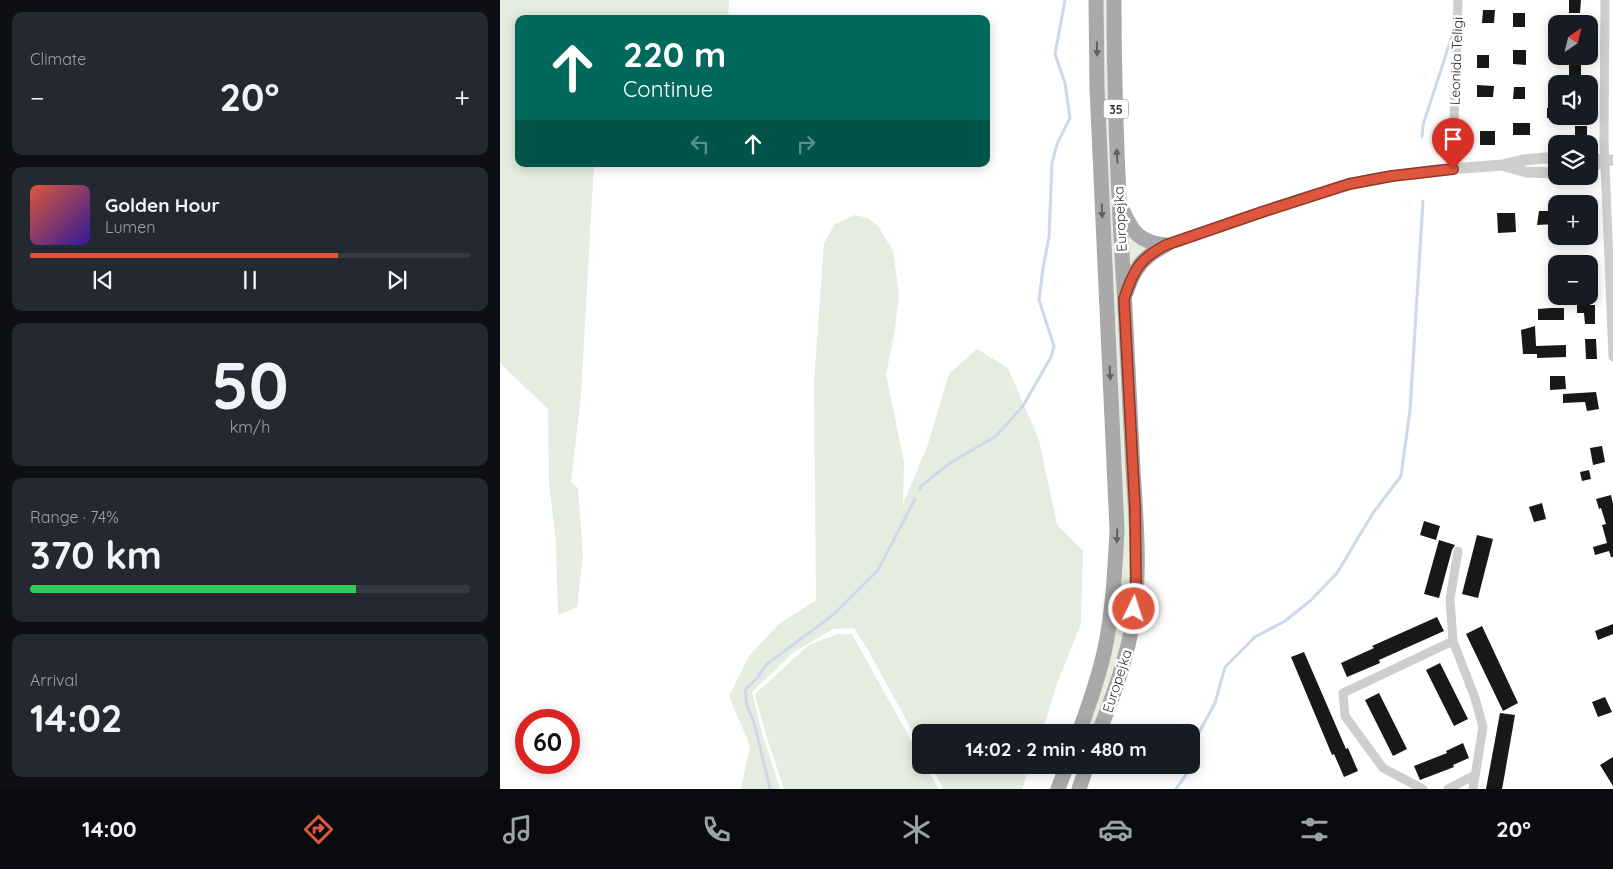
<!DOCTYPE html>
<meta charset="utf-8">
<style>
body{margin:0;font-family:Quicksand,sans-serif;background:#242831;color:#f1f3f6;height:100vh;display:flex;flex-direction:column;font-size:19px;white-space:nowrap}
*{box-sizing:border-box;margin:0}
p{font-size:16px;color:#9ea1a6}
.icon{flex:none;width:28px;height:28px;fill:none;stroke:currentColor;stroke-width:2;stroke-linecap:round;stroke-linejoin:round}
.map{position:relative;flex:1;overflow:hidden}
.side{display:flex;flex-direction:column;gap:12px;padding:12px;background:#0d0f14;width:500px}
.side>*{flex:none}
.top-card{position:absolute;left:15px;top:15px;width:475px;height:152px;border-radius:10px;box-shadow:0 2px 12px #0003;background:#00695c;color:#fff;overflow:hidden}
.needle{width:32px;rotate:35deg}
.controls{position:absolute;left:1048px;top:15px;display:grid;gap:10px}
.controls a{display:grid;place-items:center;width:50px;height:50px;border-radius:10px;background:#171b24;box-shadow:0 2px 12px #0003;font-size:25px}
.speed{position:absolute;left:15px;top:709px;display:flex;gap:10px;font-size:25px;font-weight:700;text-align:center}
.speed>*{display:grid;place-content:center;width:65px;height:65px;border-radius:50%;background:#171b24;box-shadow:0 2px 12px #0003;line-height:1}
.speed .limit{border:8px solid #d22;background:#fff;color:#111}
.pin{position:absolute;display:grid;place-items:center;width:42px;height:42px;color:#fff;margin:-51px -21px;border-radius:50% 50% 50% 0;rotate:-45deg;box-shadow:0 0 5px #0007}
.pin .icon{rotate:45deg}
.me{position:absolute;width:55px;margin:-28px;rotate:4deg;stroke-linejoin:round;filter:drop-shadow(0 0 4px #0008)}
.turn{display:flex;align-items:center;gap:18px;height:105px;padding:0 25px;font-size:22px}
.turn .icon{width:65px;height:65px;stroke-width:2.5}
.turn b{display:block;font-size:35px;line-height:42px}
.lanes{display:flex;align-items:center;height:48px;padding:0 25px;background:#0003;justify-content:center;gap:25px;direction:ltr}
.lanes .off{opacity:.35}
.big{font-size:38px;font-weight:700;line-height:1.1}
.side .card{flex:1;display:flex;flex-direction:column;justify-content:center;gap:8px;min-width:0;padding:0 18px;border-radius:10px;background:#242831}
.side .dial{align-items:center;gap:0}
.dial b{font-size:65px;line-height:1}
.song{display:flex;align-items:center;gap:15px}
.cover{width:60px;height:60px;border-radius:8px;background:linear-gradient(135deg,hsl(10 70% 55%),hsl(250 70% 35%))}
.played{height:5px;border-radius:2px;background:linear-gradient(90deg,#de563d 70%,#363941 70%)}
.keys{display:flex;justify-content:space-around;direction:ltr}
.heat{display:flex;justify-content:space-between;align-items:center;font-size:28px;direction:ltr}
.charge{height:8px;border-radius:4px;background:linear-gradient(90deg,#34c759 74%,#363941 0)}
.trip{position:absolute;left:412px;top:724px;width:288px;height:50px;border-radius:10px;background:#171b24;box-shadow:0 2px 12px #0003;font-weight:700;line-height:50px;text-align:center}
.tab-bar{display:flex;height:80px;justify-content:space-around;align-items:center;background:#090b0e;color:#9ea1a6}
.tab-bar .icon{width:35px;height:35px}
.tab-bar .selected{color:#de563d}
.tab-bar b{font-size:22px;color:#f1f3f6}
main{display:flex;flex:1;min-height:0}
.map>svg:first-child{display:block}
</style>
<main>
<section class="side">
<div class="card"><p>Climate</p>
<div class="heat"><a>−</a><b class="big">20°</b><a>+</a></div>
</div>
<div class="card">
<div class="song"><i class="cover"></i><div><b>Golden Hour</b><p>Lumen</p></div></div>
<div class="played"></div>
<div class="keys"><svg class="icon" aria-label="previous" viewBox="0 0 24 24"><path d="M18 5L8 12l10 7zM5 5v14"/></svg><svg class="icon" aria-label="pause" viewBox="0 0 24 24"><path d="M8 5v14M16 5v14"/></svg><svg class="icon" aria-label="next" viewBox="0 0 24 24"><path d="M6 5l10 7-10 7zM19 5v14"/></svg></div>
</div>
<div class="card dial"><b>50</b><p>km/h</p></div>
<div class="card"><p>Range · 74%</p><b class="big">370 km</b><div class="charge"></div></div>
<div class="card"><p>Arrival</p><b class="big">14:02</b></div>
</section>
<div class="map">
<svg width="1113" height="789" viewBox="0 0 1113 789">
<rect width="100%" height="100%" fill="#fff"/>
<!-- green -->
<path fill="#e4ede0" d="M0,0H229L228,19H19V164H94L81,396L71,482L78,488L83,555L77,607L58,615L56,542L49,483L48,409L0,363Z
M603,0H608L630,541C630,576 629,610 622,644C615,674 603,704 593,732H585L615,625L604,87Z
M355,215L368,218L378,226L393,251L399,295L394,335L386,374L404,462L403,504L427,447L449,374L477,349L508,368L539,440L557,525L583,551L581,624L557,684L542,732H421V747L368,650L354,628L333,629L294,652L252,692L262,733L280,789H241L250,746L229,696L249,656L279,624L316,600L314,382L324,243L335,224Z
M627,232L650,247L630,270Z
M338,634H352L421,758V765H425L439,789H284L266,735L255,694L309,645Z
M431,765H531L522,789H443Z"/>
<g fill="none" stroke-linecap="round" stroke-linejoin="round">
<!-- stream -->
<path stroke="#cdd9eb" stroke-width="3" d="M922,137L923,125L952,36L953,30
M420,489L421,486L450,463L496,436L523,406L551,357L554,346L539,300L543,268L549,237L552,163L557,144L570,118L565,83L555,54L565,0
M691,754L696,738L715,703L725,667L755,637L785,621L810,601L837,573L873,513L901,476L910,410L923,201
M270,789L254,722L247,706L245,690L257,678L267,664L333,615L378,570L415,499
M676,789L685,776L688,765"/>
</g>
<!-- building -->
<path fill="#181818" d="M1069,0H1081L1080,13H1069Z
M983,10H995L994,23H982Z
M1013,13H1025V27H1013Z
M1013,50H1026V65L1013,64Z
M977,55H989V68H977Z
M1069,60H1081V79H1069Z
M977,85L994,86L993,97H977Z
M1014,87H1025V99H1013Z
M1047,108H1055V118H1047Z
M1013,123H1030V135H1013Z
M1075,126H1087V144H1061V135H1075Z
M980,131H995V145H980Z
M1039,211H1056V224L1037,225Z
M997,213H1015L1016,232L998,233Z
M1077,303H1090V305H1095V324H1085L1084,313H1077Z
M1051,308H1064V320H1038V309Z
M1035,326L1036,346L1066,345V357L1037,358V354H1023L1021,330Z
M1085,339H1096L1097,359H1086Z
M1050,376H1065L1066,389L1050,390Z
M1096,392L1099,409L1087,411L1085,402L1063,403V394Z
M1102,446L1105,462L1093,465L1090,448Z
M1089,470L1091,479L1082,481L1080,472Z
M1111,495L1113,504V557H1111L1109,551L1095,555L1093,547L1107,543L1102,525L1106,524L1101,508L1099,509L1096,499Z
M1042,503L1046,519L1034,522L1029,507Z
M924,521L940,526L936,540L920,535Z
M977,535L993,539L978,598L962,594Z
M939,540L955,545L952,550L939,598L924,594Z
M937,617L944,631L879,660L880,663L847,677L841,663L874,648L872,646Z
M1113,624V634L1098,640L1095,631Z
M982,626L1018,703L1003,711L966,634Z
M804,652L846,749L848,748L858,771L844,777L834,754L832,755L791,657Z
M940,663L968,719L954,726L926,670Z
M879,693L907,749L893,756L865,700Z
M1105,697L1112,712L1098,717L1092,702Z
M1000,713L1015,715L1003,784L1002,789H986Z
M963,743L969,758L953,765L954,767L920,780L914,766L947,753L946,751Z
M1113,757V786L1100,765Z"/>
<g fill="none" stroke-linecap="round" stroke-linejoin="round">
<!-- minor -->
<path stroke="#cecece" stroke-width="9" d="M1105,0L1104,141L1113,357
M954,123L958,0
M958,551L950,599L953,641L975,698L983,727L973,789
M923,789L883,768L845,716L843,693L953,641
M948,789L975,775"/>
<!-- tertiary -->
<path stroke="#cecece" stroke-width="11" d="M1089,157L1105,161L1113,160
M1005,166L1026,172L1056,173
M1089,167L1105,161
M666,245L806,197L871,179L936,170L1003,165L1023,160L1056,157"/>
<!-- primary -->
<path stroke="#a9a9a9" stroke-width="15" d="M622,209C632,232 640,243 666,245
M626,293C634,268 643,257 666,245
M579,732C589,705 599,677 605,648C613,610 615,569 617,530L597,88L596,0
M599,732C613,696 627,659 633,620C641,571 636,519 633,469C630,409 627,348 624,288C618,192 614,96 614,0
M558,789L567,765
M579,789L587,765"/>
</g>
<!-- one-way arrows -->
<defs><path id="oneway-solid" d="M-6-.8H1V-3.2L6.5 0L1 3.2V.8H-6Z" transform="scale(1.25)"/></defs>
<g fill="#616161">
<use href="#oneway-solid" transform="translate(597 49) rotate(89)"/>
<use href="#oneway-solid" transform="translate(617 156) rotate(-93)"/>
<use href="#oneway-solid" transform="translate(602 211) rotate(88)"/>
<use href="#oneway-solid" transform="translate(610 373) rotate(87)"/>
<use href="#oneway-solid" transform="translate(617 536) rotate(92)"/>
</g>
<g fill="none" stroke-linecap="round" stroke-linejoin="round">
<!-- route casing -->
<g stroke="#903828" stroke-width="12">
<path id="route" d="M634,609L636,584L635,508L624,299C633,271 639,259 666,245L762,212L849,184L892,176L953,169"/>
</g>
<!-- route -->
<use href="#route" stroke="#de563d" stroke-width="9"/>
</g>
<g text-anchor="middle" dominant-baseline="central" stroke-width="5" stroke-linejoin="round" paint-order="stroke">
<!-- shield labels -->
<rect fill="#fff" stroke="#6f6f6f" stroke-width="1" x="603.5" y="99.5" width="25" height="19" rx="4"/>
<g font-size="12" font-weight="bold" fill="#313131">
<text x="616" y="109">35</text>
</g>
<!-- street labels -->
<g font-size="14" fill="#313131" stroke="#fff">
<text transform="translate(956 61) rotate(-88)">Leonida Teligi</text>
<text transform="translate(620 219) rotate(-93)">Europejka</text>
<text transform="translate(617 681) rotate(-72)">Europejka</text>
</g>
</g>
</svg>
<div class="controls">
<a><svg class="needle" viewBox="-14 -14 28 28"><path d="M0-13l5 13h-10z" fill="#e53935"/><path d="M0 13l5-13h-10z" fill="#9ea1a6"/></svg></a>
<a><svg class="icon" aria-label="sound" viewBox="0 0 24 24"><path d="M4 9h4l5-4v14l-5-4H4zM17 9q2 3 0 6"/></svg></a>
<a><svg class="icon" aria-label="layers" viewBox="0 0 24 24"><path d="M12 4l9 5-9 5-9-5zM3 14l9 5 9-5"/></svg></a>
<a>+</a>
<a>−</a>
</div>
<div class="speed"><div class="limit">60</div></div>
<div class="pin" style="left:953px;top:169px;background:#d93025"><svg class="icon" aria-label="arrive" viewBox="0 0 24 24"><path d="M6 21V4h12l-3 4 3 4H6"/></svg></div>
<svg class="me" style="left:634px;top:609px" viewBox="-20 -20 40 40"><circle r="17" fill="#de563d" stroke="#fff" stroke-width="3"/><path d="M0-11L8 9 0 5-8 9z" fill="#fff"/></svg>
<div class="trip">14:02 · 2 min · 480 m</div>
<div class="top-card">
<div class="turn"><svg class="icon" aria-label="ahead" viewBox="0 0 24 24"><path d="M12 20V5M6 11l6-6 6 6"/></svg><div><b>220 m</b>Continue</div></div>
<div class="lanes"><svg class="icon off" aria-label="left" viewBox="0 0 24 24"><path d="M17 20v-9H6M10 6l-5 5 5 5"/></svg><svg class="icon" aria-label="ahead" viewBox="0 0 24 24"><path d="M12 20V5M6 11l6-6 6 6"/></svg><svg class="icon off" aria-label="right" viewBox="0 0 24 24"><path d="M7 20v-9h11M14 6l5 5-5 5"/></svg></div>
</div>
</div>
</main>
<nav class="tab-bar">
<b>14:00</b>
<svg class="icon selected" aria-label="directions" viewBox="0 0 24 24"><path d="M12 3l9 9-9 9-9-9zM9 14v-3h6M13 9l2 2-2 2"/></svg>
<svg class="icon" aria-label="music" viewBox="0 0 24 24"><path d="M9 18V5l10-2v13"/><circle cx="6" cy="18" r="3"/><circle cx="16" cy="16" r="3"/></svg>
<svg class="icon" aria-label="phone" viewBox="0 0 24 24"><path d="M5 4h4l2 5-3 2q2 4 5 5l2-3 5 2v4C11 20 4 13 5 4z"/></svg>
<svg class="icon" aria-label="climate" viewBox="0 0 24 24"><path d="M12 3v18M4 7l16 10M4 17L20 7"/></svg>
<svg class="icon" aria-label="car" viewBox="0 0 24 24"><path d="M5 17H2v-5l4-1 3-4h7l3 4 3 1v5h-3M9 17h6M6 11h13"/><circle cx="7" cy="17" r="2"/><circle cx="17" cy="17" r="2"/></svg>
<svg class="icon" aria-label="filters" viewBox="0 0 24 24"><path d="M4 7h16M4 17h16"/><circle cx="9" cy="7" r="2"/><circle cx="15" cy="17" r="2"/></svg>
<b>20°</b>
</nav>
